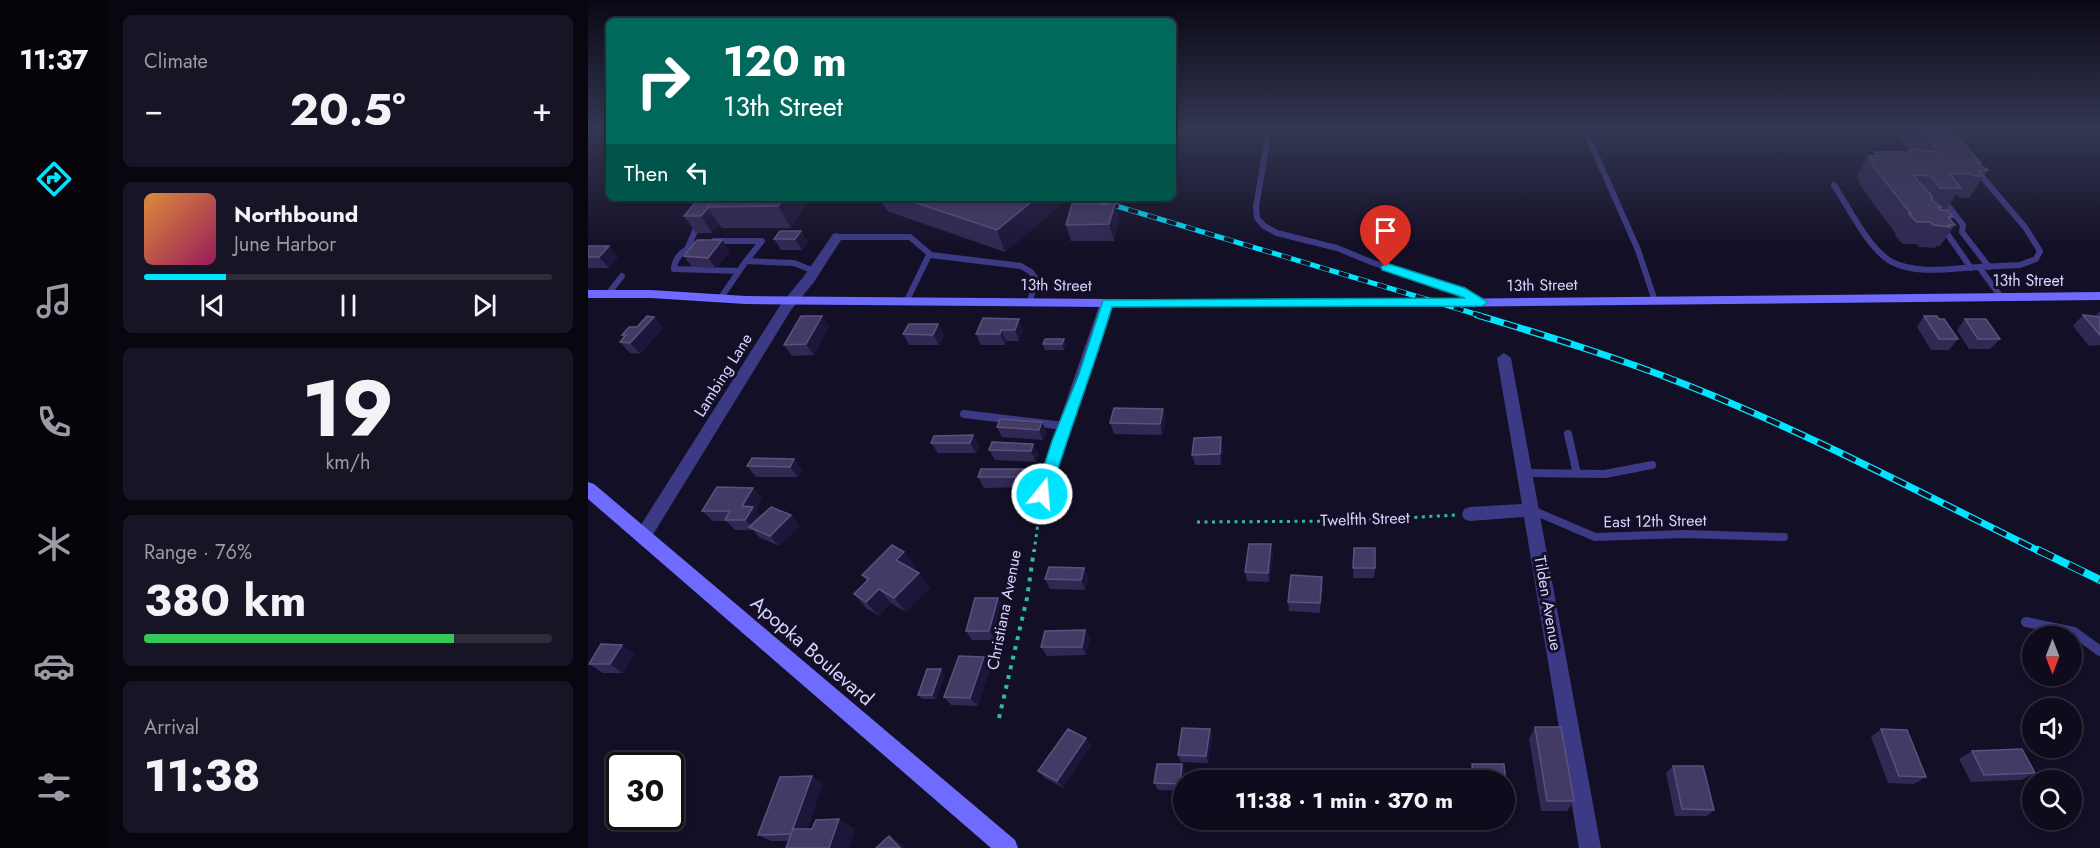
<!DOCTYPE html>
<meta charset="utf-8">
<style>
body{margin:0;font-family:Jost,sans-serif;background:#171425;color:#f1f3f6;height:100vh;display:flex;flex-direction:column;font-size:22px;white-space:nowrap}
*{box-sizing:border-box;margin:0}
p{font-size:20px;color:#9b9ba3}
.icon{flex:none;width:33px;height:33px;fill:none;stroke:currentColor;stroke-width:2;stroke-linecap:round;stroke-linejoin:round}
.map{position:relative;flex:1;overflow:hidden}
.sheet{display:flex;flex-direction:column;gap:15px;padding:15px;background:#08060f;width:480px}
.sheet>*{flex:none}
.hud{position:absolute;left:18px;top:18px;width:570px;height:183px;border-radius:9px;box-shadow:0 3px 9px #0003,0 0 0 2px #2e2b3b;background:#00695c;color:#fff;overflow:hidden}
.needle{width:39px;rotate:180deg}
.buttons{position:absolute;left:1434px;top:626px;display:grid;gap:12px}
.buttons a{display:grid;place-items:center;width:60px;height:60px;border-radius:50%;background:#0e0b1c;box-shadow:0 3px 9px #0003,0 0 0 2px #2e2b3b;font-size:30px}
.speed{position:absolute;left:18px;top:752px;display:flex;gap:12px;font-size:30px;font-weight:700;text-align:center}
.speed>*{display:grid;place-content:center;width:78px;height:78px;border-radius:50%;background:#0e0b1c;box-shadow:0 3px 9px #0003,0 0 0 2px #2e2b3b;line-height:1}
.speed .limit{border:3px solid #111;border-radius:9px;background:#fff;color:#111}
.pin{position:absolute;display:grid;place-items:center;width:51px;height:51px;color:#fff;margin:-62px -26px;border-radius:50% 50% 50% 0;rotate:-45deg;box-shadow:0 0 6px #0007}
.pin .icon{rotate:45deg}
.me{position:absolute;width:66px;margin:-33px;rotate:17deg;stroke-linejoin:round;filter:drop-shadow(0 0 4px #0008)}
.turn{display:flex;align-items:center;gap:21px;height:126px;padding:0 18px;font-size:27px}
.turn .icon{width:78px;height:78px;stroke-width:2.5}
.turn b{display:block;font-size:42px;line-height:51px}
.then{display:flex;align-items:center;height:57px;padding:0 18px;background:#0003;gap:12px;font-size:22px}
.big{font-size:45px;font-weight:700;line-height:1.1}
.sheet .widget{flex:1;display:flex;flex-direction:column;justify-content:center;gap:9px;min-width:0;padding:0 21px;border-radius:9px;background:#171425}
.sheet .dial{align-items:center;gap:0}
.dial b{font-size:78px;line-height:1}
.song{display:flex;align-items:center;gap:18px}
.cover{width:72px;height:72px;border-radius:9px;background:linear-gradient(135deg,hsl(30 70% 55%),hsl(330 70% 35%))}
.played{height:6px;border-radius:3px;background:linear-gradient(90deg,#00e5ff 20%,#2e2b3b 20%)}
.keys{display:flex;justify-content:space-around;direction:ltr}
.heat{display:flex;justify-content:space-between;align-items:center;font-size:33px;direction:ltr}
.charge{height:9px;border-radius:4px;background:linear-gradient(90deg,#34c759 76%,#2e2b3b 0)}
.trip{position:absolute;left:585px;top:770px;width:342px;height:60px;border-radius:30px;background:#0e0b1c;box-shadow:0 3px 9px #0003,0 0 0 2px #2e2b3b;font-weight:700;line-height:60px;text-align:center}
main{display:flex;flex:1;min-height:0}
.tabs{display:flex;flex-direction:column;width:108px;justify-content:space-around;align-items:center;background:#06040b;color:#9b9ba3}
.tabs .icon{width:42px;height:42px}
.tabs .on{color:#00e5ff}
.tabs b{font-size:27px;color:#f1f3f6}
.map>svg:first-child{display:block}
</style>
<main>
<nav class="tabs">
<b>11:37</b>
<svg class="icon on" aria-label="directions" viewBox="0 0 24 24"><path d="M12 3l9 9-9 9-9-9zM9 14v-3h6M13 9l2 2-2 2"/></svg>
<svg class="icon" aria-label="music" viewBox="0 0 24 24"><path d="M9 18V5l10-2v13"/><circle cx="6" cy="18" r="3"/><circle cx="16" cy="16" r="3"/></svg>
<svg class="icon" aria-label="phone" viewBox="0 0 24 24"><path d="M5 4h4l2 5-3 2q2 4 5 5l2-3 5 2v4C11 20 4 13 5 4z"/></svg>
<svg class="icon" aria-label="climate" viewBox="0 0 24 24"><path d="M12 3v18M4 7l16 10M4 17L20 7"/></svg>
<svg class="icon" aria-label="car" viewBox="0 0 24 24"><path d="M5 17H2v-5l4-1 3-4h7l3 4 3 1v5h-3M9 17h6M6 11h13"/><circle cx="7" cy="17" r="2"/><circle cx="17" cy="17" r="2"/></svg>
<svg class="icon" aria-label="filters" viewBox="0 0 24 24"><path d="M4 7h16M4 17h16"/><circle cx="9" cy="7" r="2"/><circle cx="15" cy="17" r="2"/></svg>
</nav>
<section class="sheet">
<div class="widget"><p>Climate</p>
<div class="heat"><a>−</a><b class="big">20.5°</b><a>+</a></div>
</div>
<div class="widget">
<div class="song"><i class="cover"></i><div><b>Northbound</b><p>June Harbor</p></div></div>
<div class="played"></div>
<div class="keys"><svg class="icon" aria-label="previous" viewBox="0 0 24 24"><path d="M18 5L8 12l10 7zM5 5v14"/></svg><svg class="icon" aria-label="pause" viewBox="0 0 24 24"><path d="M8 5v14M16 5v14"/></svg><svg class="icon" aria-label="next" viewBox="0 0 24 24"><path d="M6 5l10 7-10 7zM19 5v14"/></svg></div>
</div>
<div class="widget dial"><b>19</b><p>km/h</p></div>
<div class="widget"><p>Range · 76%</p><b class="big">380 km</b><div class="charge"></div></div>
<div class="widget"><p>Arrival</p><b class="big">11:38</b></div>
</section>
<div class="map">
<svg width="1512" height="848" viewBox="0 0 1512 848">
<rect width="100%" height="100%" fill="#130f26"/>
<g fill="none" stroke-linecap="round" stroke-linejoin="round">
<!-- path-far1 -->
<path stroke="#2fb8b0" stroke-width="3" stroke-dasharray="3 4.5" stroke-linecap="butt" d="M609,522L764,521L868,515
M446,552L452,508"/>
<!-- path -->
<path stroke="#2fb8b0" stroke-width="4" stroke-dasharray="4 6" stroke-linecap="butt" d="M411,718L439,598L446,550"/>
<!-- lane-far2 -->
<path stroke="#3d3a85" stroke-width="6" d="M11,130L21,132
M681,130L668,207L669,218L676,226L689,233L749,248L783,262L872,291L894,302
M997,130L1050,250L1067,301
M1389,171L1437,227L1452,251L1448,259L1432,265L1391,267L1413,297
M1246,185C1260,206 1281,250 1304,262C1329,275 1365,268 1391,267
M1358,203L1375,225L1374,232L1401,267
M1353,229L1358,232L1383,268
M249,237H322L343,255L433,266L443,272L448,279L442,301
M126,241H174L158,261
M114,242C101,246 87,254 86,269L151,271
M100,247L110,224
M20,294L34,276
M132,299L158,261L206,263L226,271
M319,300L341,255"/>
<!-- lane-far1 -->
<path stroke="#3d3a85" stroke-width="8" d="M376,414L476,426
M980,434L989,474
M937,473L1017,474L1064,465
M944,510L1007,537L1097,534L1196,537"/>
<!-- lane -->
<path stroke="#3d3a85" stroke-width="10" d="M1438,622L1486,632L1512,651"/>
<!-- street -->
<path fill="#3d3a85" fill-rule="evenodd" d="M249,233L255,237L226,282L203,310L61,541L55,543L49,541L47,536L49,531L193,304L216,276L245,234Z
M519,299L526,303L518,327L462,494L460,499L454,501L448,499L446,494L512,303Z
M916,353L923,358L1013,848H991L936,517L882,521L876,519L874,514L876,509L882,507L934,504L909,358Z"/>
<!-- secondary -->
<path fill="#6f6bff" fill-rule="evenodd" d="M0,290H63L157,296L519,299H853L1512,292V300L853,307H519L157,304L63,298H0Z
M0,482L6,484L427,840L430,848H403L0,499Z"/>
<!-- rail-far2 casing -->
<g stroke="#00e5ff" stroke-width="5">
<path id="rail-far2" d="M502,198L894,316"/>
</g>
<!-- rail-far1 casing -->
<g stroke="#00e5ff" stroke-width="7">
<path id="rail-far1" d="M889,315C959,336 1028,357 1096,384C1218,432 1335,494 1453,552"/>
</g>
<!-- rail casing -->
<g stroke="#00e5ff" stroke-width="8">
<path id="rail" d="M1450,550L1512,580"/>
</g>
<!-- rail-far2 -->
<use href="#rail-far2" stroke="#130f26" stroke-width="4" stroke-dasharray="10" stroke-linecap="butt"/>
<!-- rail-far1 -->
<use href="#rail-far1" stroke="#130f26" stroke-width="4.5" stroke-dasharray="14" stroke-linecap="butt"/>
<!-- rail -->
<use href="#rail" stroke="#130f26" stroke-width="6" stroke-dasharray="17" stroke-linecap="butt"/>
</g>
<!-- wall -->
<path fill="#312854" d="M1304,130H1364L1393,163L1392,165L1400,170L1381,198H1372L1369,195H1368L1359,209H1352L1365,217L1363,220L1367,225L1352,246H1348L1347,248L1331,247L1328,244H1315L1307,236L1308,234L1274,188L1271,183L1272,181L1268,177L1280,156H1285L1287,152H1320L1321,151Z
M111,198H223L203,228H134L131,224L124,233H108L96,216Z
M292,198H469L471,206L417,252L299,211Z
M527,204L531,220L526,241H483L478,225Z
M192,231L220,242L214,250H193L186,239Z
M0,246L30,257L21,268H0Z
M142,251L128,268L104,267L96,256Z
M1511,312H1512V345L1501,346L1485,326L1495,315L1507,316Z
M1336,316L1351,319L1370,339L1361,350H1343L1329,327Z
M66,317L75,328L52,354L42,353L32,342L36,338L34,335L49,327Z
M395,318L435,330L431,341H418L417,345H393L388,334Z
M1377,319L1412,339L1402,349H1381L1369,330Z
M350,324L356,335L351,345H321L315,334Z
M241,326L226,355L204,356L196,345Z
M476,339L478,344L476,350H457L455,344Z
M578,420L574,435L526,434L522,423Z
M454,422L459,433L455,440L414,437L409,427Z
M385,435L391,446L388,453H350L343,443Z
M445,444L450,454L448,462L407,460L401,450Z
M635,448L633,465H607L604,455Z
M164,458L215,469L210,477H168L159,466Z
M439,469L444,479L442,487L396,488L390,477Z
M165,488L174,498L168,510L173,516L212,526L191,546L171,537L165,530H147L138,521H125L114,511Z
M766,548L787,568L786,578H765Z
M316,552L327,566L324,569L342,587L318,612L303,603L291,616L278,608L266,594L279,581L274,575Z
M685,554L681,582L659,581L657,572Z
M496,568L500,578L497,590L462,589L457,579Z
M735,586L732,613L701,611L700,602Z
M410,598L416,607L407,640H384L378,631Z
M497,630L502,639L498,655L459,656L453,647Z
M34,645L47,654L35,673H15L1,664Z
M396,657L403,666L390,706L363,705L356,697Z
M357,674L348,699H334L330,695Z
M947,727L986,801L979,811H953L941,739Z
M622,729L624,737L620,763L593,762L590,755Z
M1293,729L1338,777L1326,784L1300,783L1283,737Z
M498,738L503,746L475,788L457,778L450,771Z
M1384,751L1447,773L1433,780L1383,782L1371,759Z
M884,764H916L919,793L916,797V780H882V771Z
M1085,766L1126,810L1119,816H1087L1078,773Z
M598,771L595,791L570,790L566,783Z
M235,783L219,829H267L201,841H183L170,835Z"/>
<!-- shaded-wall -->
<path fill="#1d163a" d="M196,198H223L203,228L190,206Z
M448,198H469L471,206L417,252L409,230Z
M527,204L531,220L526,241L521,224Z
M120,208L131,224L124,233L113,216Z
M213,231L220,242L214,250L207,239Z
M134,240L142,251L128,268L120,258Z
M21,246L30,257L21,268L11,257Z
M234,316L241,326L226,355L218,344Z
M66,317L75,328L52,354L42,343Z
M431,319L435,330L431,341L427,330Z
M350,324L356,335L351,345L345,335Z
M413,330L418,341L417,345L412,334Z
M476,339L478,344L476,350L474,344Z
M575,409L578,420L574,435L572,424Z
M454,422L459,433L455,440L451,430Z
M385,435L391,446L388,453L382,443Z
M633,437L635,448L633,465L632,454Z
M445,444L450,454L448,462L443,451Z
M206,459L215,469L210,477L202,467Z
M439,469L444,479L442,487L437,477Z
M165,488L174,498L168,510L174,517L165,528L157,520L154,506Z
M203,515L212,526L191,546L182,536Z
M683,544L685,554L681,582L680,573Z
M316,552L327,566L319,575L308,560Z
M496,568L500,578L497,590L493,580Z
M331,573L342,587L318,612L306,598Z
M734,577L735,586L732,613V603Z
M291,589L303,603L291,616L278,602Z
M410,598L416,607L407,640L401,631Z
M497,630L502,639L498,655L494,647Z
M34,645L47,654L35,673L22,664Z
M396,657L403,666L390,706L382,698Z
M353,669L357,674L348,699L344,695Z
M622,729L624,737L620,763L618,756Z
M498,738L503,746L475,788L469,781Z
M594,764L598,771L597,780H596L595,791L592,784Z
M224,776L235,783L215,840L203,834Z
M251,819L267,829L261,848H241Z
M301,836L315,845L318,848H312Z"/>
<!-- building -->
<path fill="#433a66" stroke="#5a527e" stroke-width="1.5" d="M1333,130H1364L1393,163H1388L1400,170L1391,171L1396,176H1386L1384,174H1362L1373,188H1352L1343,176L1325,175L1344,196V200L1353,207H1350L1353,210H1359L1365,217H1360L1367,225H1360L1362,227L1345,225L1342,222H1329L1321,214H1323L1286,167L1283,162H1286L1280,156H1290L1287,152H1324L1322,149L1351,152Z
M111,198H126L119,207L120,208L113,216H96Z
M126,198H196L190,206L119,207Z
M314,198H448L409,230Z
M484,204H527L521,224L478,225Z
M192,231H213L207,239H186Z
M109,240H134L120,258L96,256Z
M0,246H21L11,257H0Z
M1495,315L1512,317V335Z
M59,316L66,317L42,343L32,342L38,335H34L41,327H49Z
M213,316H234L218,344L196,345Z
M1336,316H1349L1351,319H1356L1370,339H1351Z
M395,318L431,319L427,330H413L412,334H388Z
M1377,319H1398L1412,339H1390Z
M321,324H350L345,335L315,334Z
M457,339H476L474,344H455Z
M526,408L575,409L572,424L522,423Z
M412,419L454,422L451,430L409,427Z
M385,435L382,443H343L346,436Z
M633,437L632,454L604,455L606,438Z
M404,442L445,444L443,451L401,450Z
M164,458L206,459L202,467L159,466Z
M393,469H439L437,477H390Z
M129,487L165,488L154,506L165,507L157,520H137L142,511H114Z
M183,507L203,515L182,536L161,527Z
M661,544H683L680,573L657,572Z
M304,545L316,552L308,560L331,573L306,598L291,589L278,602L266,594L281,579L274,575Z
M766,548H787V568H765Z
M461,567L496,568L493,580L457,579Z
M703,575L734,577L732,603L700,602Z
M387,598H410L401,631H378Z
M497,630L494,647H453L457,631Z
M13,644L34,645L22,664H1Z
M371,656L396,657L382,698L356,697Z
M339,669H353L344,695H330Z
M947,727H973L986,801H959Z
M594,728L622,729L618,756L590,755Z
M480,729L498,738L469,781L450,771Z
M1293,729L1319,730L1338,777L1311,776Z
M1434,749L1447,773L1396,775L1384,751Z
M569,764H594L592,784L566,783Z
M884,764H916L919,793H916V780H886Z
M1085,766H1115L1126,810L1094,809Z
M224,776L203,834L170,835L192,777Z
M251,819L241,848H198L205,829H224L228,820Z
M301,836L312,848H288Z"/>
<!-- sky -->
<linearGradient id="sky" x2="0" y2="1"><stop stop-color="#0a0815"/><stop offset="0.52" stop-color="#333752"/><stop offset="1" stop-color="#333752" stop-opacity="0"/></linearGradient>
<rect width="1512" height="248" fill="url(#sky)"/>
<!-- route -->
<path fill="#00e5ff" stroke="#0095a6" stroke-width="1.5" d="M798,263L877,288L900,302L894,306L524,307C505,370 481,431 462,494L460,498H449L447,494L464,441L491,374L515,300L877,298L794,270L793,267Z"/>
<g text-anchor="middle" dominant-baseline="central" stroke-width="6" stroke-linejoin="round" paint-order="stroke">
<!-- street labels -->
<g font-size="16" fill="#d9d4ff" stroke="#130f26">
<text x="1440" y="280">13th Street</text>
<text transform="translate(468 285) rotate(1)">13th Street</text>
<text transform="translate(954 285) rotate(-1)">13th Street</text>
<text transform="translate(135 375) rotate(-58)">Lambing Lane</text>
<text transform="translate(777 519) rotate(-2)">Twelfth Street</text>
<text transform="translate(1067 521) rotate(-1)">East 12th Street</text>
<text transform="translate(960 603) rotate(80)">Tilden Avenue</text>
<text transform="translate(416 610) rotate(-79)">Christiana Avenue</text>
</g>
<!-- near-street labels -->
<g font-size="20" fill="#d9d4ff" stroke="#130f26">
<text transform="translate(224 651) rotate(41)">Apopka Boulevard</text>
</g>
</g>
</svg>
<div class="buttons">
<a><svg class="needle" viewBox="-14 -14 28 28"><path d="M0-13l5 13h-10z" fill="#e53935"/><path d="M0 13l5-13h-10z" fill="#9b9ba3"/></svg></a>
<a><svg class="icon" aria-label="sound" viewBox="0 0 24 24"><path d="M4 9h4l5-4v14l-5-4H4zM17 9q2 3 0 6"/></svg></a>
<a><svg class="icon" aria-label="search" viewBox="0 0 24 24"><circle cx="10" cy="10" r="6"/><path d="M15 15l6 6"/></svg></a>
</div>
<div class="speed"><div class="limit">30</div></div>
<div class="pin" style="left:798px;top:267px;background:#d93025"><svg class="icon" aria-label="arrive" viewBox="0 0 24 24"><path d="M6 21V4h12l-3 4 3 4H6"/></svg></div>
<svg class="me" style="left:454px;top:494px" viewBox="-20 -20 40 40"><circle r="17" fill="#00e5ff" stroke="#fff" stroke-width="3"/><path d="M0-11L8 9 0 5-8 9z" fill="#fff"/></svg>
<div class="trip">11:38 · 1 min · 370 m</div>
<div class="hud">
<div class="turn"><svg class="icon" aria-label="right" viewBox="0 0 24 24"><path d="M7 20v-9h11M14 6l5 5-5 5"/></svg><div><b>120 m</b>13th Street</div></div>
<div class="then">Then<svg class="icon" aria-label="left" viewBox="0 0 24 24"><path d="M17 20v-9H6M10 6l-5 5 5 5"/></svg></div>
</div>
</div>
</main>
